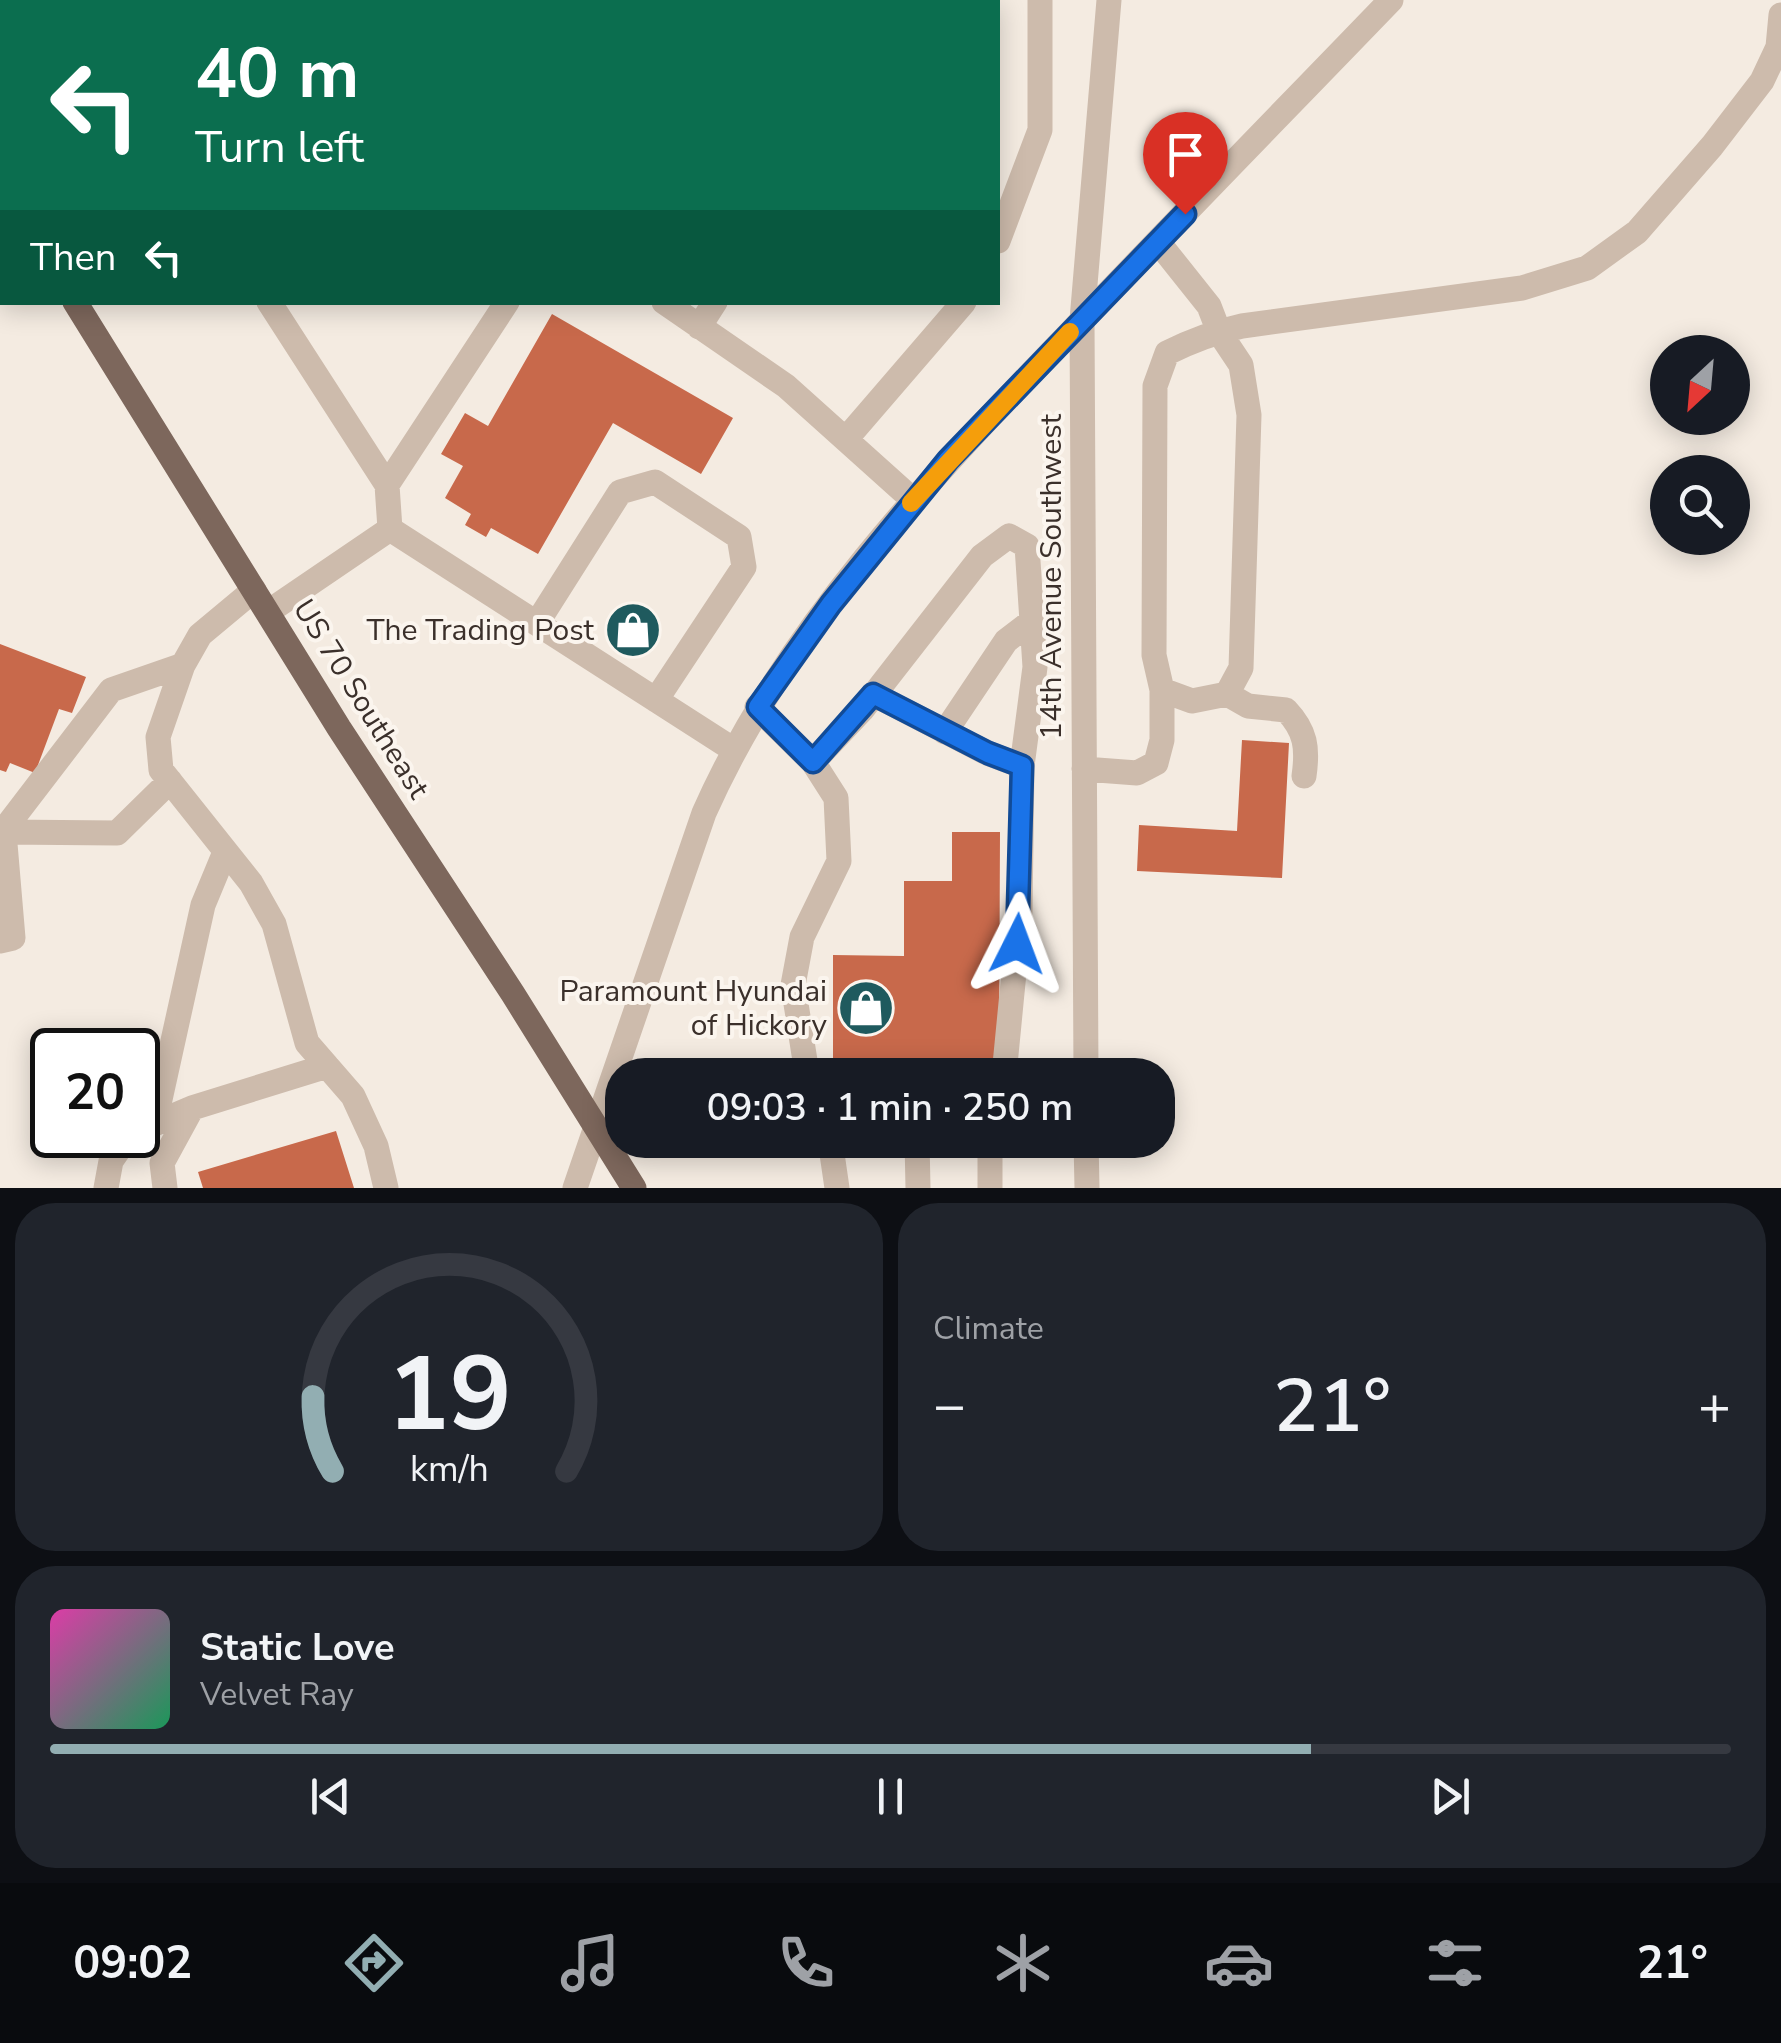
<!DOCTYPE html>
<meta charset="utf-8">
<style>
body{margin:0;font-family:"Nunito Sans",sans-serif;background:#20242c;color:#f1f3f6;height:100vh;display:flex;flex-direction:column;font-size:38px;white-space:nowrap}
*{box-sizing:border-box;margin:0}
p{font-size:32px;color:#9ea1a6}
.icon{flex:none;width:55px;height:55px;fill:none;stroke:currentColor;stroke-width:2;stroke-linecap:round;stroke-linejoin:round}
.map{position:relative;height:1188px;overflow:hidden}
.panel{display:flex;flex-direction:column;gap:15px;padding:15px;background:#0d0f14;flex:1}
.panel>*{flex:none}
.guide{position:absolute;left:0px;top:0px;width:1000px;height:305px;box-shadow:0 5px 25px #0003;background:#0b6e4f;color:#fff;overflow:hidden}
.needle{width:65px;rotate:206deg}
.fabs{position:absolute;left:1650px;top:335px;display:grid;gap:20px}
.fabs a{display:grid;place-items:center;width:100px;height:100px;border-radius:50%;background:#171b24;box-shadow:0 5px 25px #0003;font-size:50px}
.speed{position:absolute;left:30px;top:1028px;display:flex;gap:20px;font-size:50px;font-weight:700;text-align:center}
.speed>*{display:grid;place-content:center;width:130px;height:130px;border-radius:50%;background:#171b24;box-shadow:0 5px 25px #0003;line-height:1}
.speed .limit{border:5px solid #111;border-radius:15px;background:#fff;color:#111}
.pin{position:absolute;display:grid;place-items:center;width:85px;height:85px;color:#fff;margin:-102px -42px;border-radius:50% 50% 50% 0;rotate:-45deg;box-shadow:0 0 10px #0007}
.pin .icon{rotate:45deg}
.me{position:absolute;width:110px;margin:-55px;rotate:3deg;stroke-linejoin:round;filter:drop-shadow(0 0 8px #0008)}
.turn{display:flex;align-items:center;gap:35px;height:210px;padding:0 30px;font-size:45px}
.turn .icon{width:130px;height:130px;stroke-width:2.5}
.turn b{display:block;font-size:70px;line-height:85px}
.then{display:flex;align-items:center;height:95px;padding:0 30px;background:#0003;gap:20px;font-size:38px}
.big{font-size:75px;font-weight:600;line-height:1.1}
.panel .tile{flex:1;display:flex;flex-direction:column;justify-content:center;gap:15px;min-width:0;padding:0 35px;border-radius:40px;background:#20242c}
.panel .dial{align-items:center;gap:0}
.dial svg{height:260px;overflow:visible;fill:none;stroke:#363941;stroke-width:7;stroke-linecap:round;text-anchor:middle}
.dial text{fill:#f1f3f6;stroke:none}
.song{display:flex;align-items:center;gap:30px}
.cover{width:120px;height:120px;border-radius:15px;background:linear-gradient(135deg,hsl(320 70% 55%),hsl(150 70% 35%))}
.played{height:10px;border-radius:5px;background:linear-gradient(90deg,#92aeb2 75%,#363941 75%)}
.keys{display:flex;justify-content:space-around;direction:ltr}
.heat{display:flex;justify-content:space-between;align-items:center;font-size:55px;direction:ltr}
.panel .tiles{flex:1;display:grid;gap:15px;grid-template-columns:1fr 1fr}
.tile:last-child{grid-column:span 2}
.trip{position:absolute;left:605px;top:1058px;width:570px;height:100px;border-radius:40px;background:#171b24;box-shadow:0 5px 25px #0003;font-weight:600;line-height:100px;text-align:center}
.tab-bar{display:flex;height:160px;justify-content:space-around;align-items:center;background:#090b0e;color:#9ea1a6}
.tab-bar .icon{width:70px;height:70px}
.tab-bar .active{color:#92aeb2}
.tab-bar b{font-size:45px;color:#f1f3f6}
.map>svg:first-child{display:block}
</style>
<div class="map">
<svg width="1781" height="1188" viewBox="0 0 1781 1188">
<rect width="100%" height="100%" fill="#f4ebe1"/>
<!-- building -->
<path fill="#c8694b" d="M552,314L733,418L701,474L613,423L538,554L491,528L486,537L465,525L471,514L445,498L463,466L441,454L465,413L488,426Z
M0,644L86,677L72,713L59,709L35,773L10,763L6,772L0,770Z
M1242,740L1289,743L1282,878L1137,871L1139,825L1237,831Z
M952,832H1000L999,1070L833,1068V955L904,956V881H952Z
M336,1131L354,1188H203L198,1172Z"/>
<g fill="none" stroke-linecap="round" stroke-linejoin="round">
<!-- minor -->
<path stroke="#cdbbac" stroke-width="25" d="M74,0L76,2
M421,2L425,0
M998,241L1040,130V0
M1158,242L1209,306L1219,332L1241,365L1249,415L1241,668L1227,694L1192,701L1162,690L1154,655L1155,386L1167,353C1191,341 1215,332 1242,326L1522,288L1587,268L1637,232L1712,146L1762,81L1778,47L1781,15
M269,302L387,485
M664,302L786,386L913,500
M699,327L715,302
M846,439L964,302
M390,529L734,750
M254,590L200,635L183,665L158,737L161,770L251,883L274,924L307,1043L353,1096L376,1146L386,1188
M268,612L390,529L387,485L507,302
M537,623L620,492L655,482L739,537L744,567L656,700
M873,694L987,753L1022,766
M1227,694L1248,706L1286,710C1306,731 1308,748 1304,776
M757,707L813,762L836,798L839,861L802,937L793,985L806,1067L812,1075
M945,732L1006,641L1032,621
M813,762L862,710L982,556L1009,536L1027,546L1035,667L1022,766L1020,911L1004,1075
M1084,769L1137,773L1156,763L1162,740V690
M4,832L117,833L170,781
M0,835L111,690L183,665
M0,941L13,938L4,832
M1086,1075L1082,320L1109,0
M155,1122L203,905L225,852
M138,1131L192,1108L327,1066
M830,1140L837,1188
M917,1140L918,1188
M1086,1140L1087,1188
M106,1188L111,1161L129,1135
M165,1188L162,1163L192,1108
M575,1188L704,813C786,628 931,477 1070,333C1176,221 1284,111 1391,0
M990,1188V1140"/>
<!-- major -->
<path stroke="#7d675c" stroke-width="25" d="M0,185L2,189
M75,302L339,728L513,994L634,1188"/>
</g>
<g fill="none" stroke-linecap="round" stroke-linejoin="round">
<!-- route casing -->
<g stroke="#114b97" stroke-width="25">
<path id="route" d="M1017,944L1022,766L988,753L873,694L813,762L758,707L831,604L948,460L1185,214"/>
</g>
<!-- route -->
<use href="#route" stroke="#1a73e8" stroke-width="18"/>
<!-- slow -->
<path stroke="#f59e0b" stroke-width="18" d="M911,503L1070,332"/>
</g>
<!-- icons -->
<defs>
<g id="shop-disc" transform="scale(2.875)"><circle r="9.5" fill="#1f5a5e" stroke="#fbf5ee"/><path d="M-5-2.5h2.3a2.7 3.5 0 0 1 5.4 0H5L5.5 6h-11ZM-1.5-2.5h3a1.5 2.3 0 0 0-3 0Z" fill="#fff"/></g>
</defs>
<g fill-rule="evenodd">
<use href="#shop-disc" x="633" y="630"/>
<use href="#shop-disc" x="866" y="1008"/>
</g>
<g text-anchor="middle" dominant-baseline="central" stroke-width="8" stroke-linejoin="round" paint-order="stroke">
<!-- street labels -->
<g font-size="30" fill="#3b302b" stroke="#fbf5ee">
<text transform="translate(1051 577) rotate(-90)">14th Avenue Southwest</text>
<text transform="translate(361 699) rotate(58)">US 70 Southeast</text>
</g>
<!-- poi labels -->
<g font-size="30" fill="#3b302b" stroke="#fbf5ee" text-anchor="end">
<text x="594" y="630">The Trading Post</text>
<text x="827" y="991">Paramount Hyundai<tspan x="827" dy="34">of Hickory</tspan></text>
</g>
</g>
</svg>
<div class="fabs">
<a><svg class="needle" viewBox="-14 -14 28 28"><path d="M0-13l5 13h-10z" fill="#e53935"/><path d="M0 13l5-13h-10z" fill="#9ea1a6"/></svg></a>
<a><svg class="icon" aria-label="search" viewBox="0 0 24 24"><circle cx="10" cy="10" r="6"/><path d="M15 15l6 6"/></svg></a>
</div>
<div class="speed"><div class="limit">20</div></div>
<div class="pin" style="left:1185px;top:214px;background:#d93025"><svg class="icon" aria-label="arrive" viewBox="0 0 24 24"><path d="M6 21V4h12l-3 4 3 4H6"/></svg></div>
<svg class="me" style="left:1017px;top:944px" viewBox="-20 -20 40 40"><path d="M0-17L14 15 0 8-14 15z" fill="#1a73e8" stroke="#fff" stroke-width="4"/></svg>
<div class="trip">09:03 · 1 min · 250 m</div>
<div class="guide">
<div class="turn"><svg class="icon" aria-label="left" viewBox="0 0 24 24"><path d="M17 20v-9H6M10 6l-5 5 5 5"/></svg><div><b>40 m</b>Turn left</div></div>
<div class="then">Then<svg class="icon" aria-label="left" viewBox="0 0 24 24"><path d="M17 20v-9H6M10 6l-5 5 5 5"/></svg></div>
</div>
</div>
<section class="panel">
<div class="tiles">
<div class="tile dial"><svg viewBox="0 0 100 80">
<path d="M14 69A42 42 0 1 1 86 69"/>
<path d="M14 69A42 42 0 0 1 8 46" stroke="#92aeb2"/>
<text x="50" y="56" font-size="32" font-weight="700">19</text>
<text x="50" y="72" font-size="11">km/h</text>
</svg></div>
<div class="tile"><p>Climate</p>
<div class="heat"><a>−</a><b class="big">21°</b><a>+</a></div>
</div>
<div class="tile">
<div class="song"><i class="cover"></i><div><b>Static Love</b><p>Velvet Ray</p></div></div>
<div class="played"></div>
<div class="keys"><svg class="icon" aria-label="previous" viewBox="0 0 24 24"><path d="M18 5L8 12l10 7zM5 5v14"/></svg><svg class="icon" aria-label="pause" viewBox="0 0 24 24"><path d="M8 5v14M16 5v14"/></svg><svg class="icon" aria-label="next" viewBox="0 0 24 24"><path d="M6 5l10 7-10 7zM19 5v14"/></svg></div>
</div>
</div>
</section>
<nav class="tab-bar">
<b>09:02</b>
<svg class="icon active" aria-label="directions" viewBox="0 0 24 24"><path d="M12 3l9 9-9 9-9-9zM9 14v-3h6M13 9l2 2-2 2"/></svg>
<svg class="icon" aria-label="music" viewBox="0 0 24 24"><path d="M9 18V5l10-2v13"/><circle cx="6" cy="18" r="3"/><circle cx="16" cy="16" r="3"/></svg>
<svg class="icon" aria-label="phone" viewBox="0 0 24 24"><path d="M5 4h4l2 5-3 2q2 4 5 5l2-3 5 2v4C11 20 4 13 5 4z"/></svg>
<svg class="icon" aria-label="climate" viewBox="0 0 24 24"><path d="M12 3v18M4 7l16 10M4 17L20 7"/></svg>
<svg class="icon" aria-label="car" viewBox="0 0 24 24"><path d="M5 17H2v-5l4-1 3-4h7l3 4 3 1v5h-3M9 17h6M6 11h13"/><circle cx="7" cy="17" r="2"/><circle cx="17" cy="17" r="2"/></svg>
<svg class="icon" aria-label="filters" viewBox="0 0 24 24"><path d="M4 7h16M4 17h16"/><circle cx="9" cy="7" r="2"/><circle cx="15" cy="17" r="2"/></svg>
<b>21°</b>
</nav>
